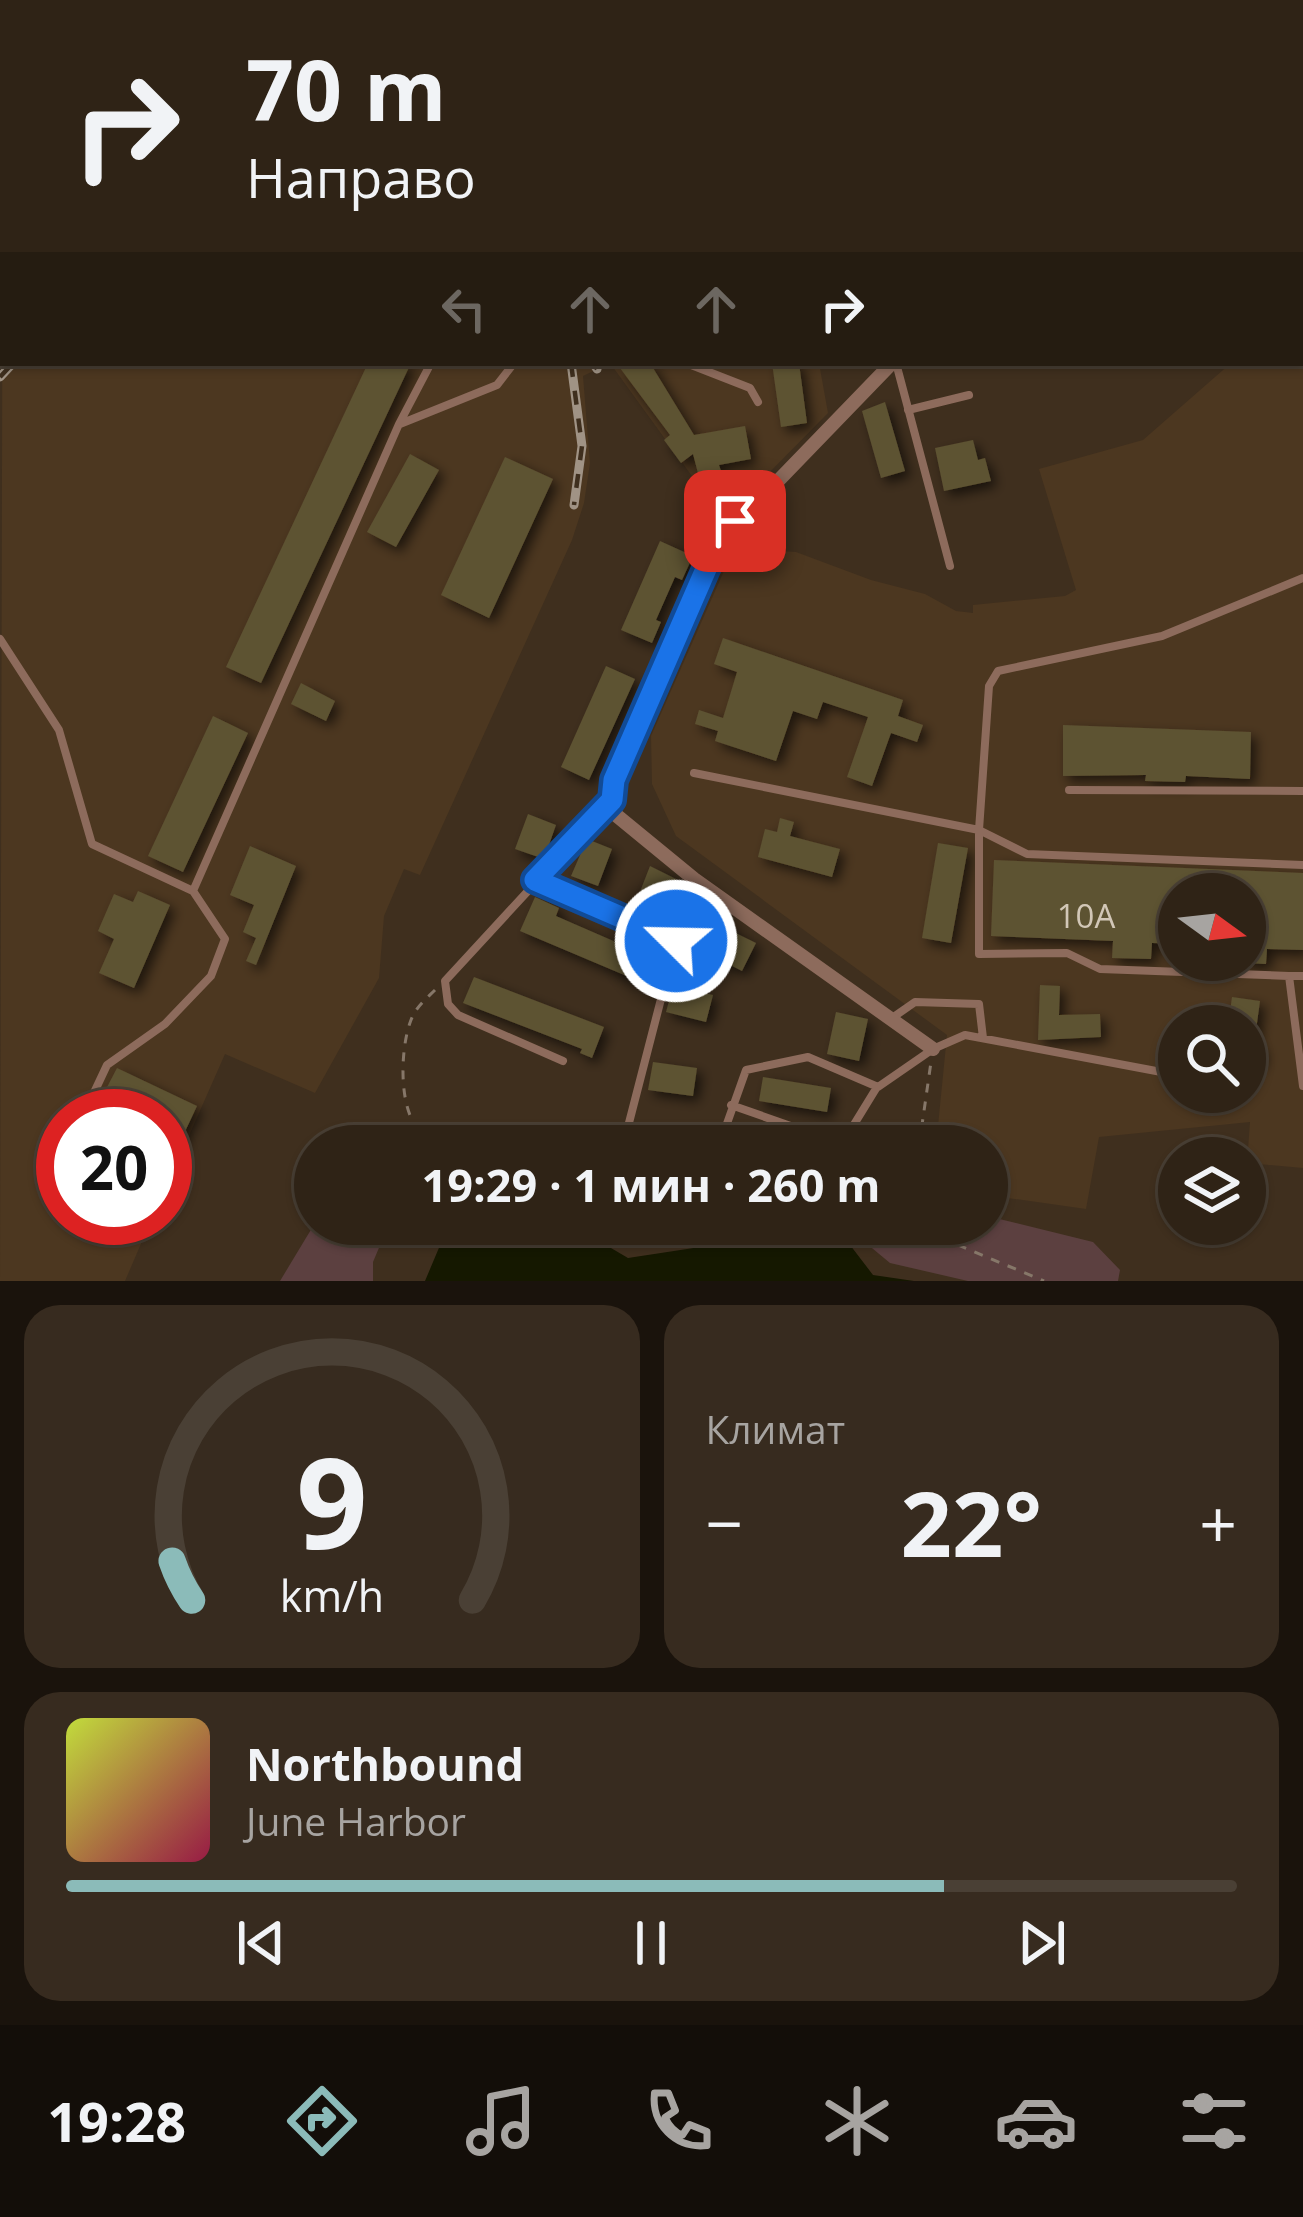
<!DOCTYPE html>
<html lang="ru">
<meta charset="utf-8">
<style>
body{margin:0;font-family:"Open Sans",sans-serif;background:#372b1f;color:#f1f3f6;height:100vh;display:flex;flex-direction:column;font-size:45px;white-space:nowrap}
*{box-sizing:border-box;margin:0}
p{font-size:39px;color:#a7a4a1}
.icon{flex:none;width:66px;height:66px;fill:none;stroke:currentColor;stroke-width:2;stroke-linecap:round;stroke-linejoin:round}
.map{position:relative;height:1281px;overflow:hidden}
.drawer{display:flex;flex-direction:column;gap:24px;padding:24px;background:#1a130c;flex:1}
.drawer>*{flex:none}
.banner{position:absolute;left:0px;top:0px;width:1305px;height:366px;box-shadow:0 3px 9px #0004,0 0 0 3px #4a4035;background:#2f2316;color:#f1f3f6;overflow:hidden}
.needle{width:78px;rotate:105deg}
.buttons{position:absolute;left:1158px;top:873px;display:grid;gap:24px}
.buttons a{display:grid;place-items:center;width:108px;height:108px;border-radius:50%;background:#2f2316;box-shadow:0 3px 9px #0004,0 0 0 3px #4a4035;font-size:60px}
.speed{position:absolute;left:36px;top:1089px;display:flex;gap:24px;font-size:60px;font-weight:700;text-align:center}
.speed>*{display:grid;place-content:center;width:156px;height:156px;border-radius:50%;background:#2f2316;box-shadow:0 3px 9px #0004,0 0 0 3px #4a4035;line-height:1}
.speed .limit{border:18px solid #d22;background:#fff;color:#111}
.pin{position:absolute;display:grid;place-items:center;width:102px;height:102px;color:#fff;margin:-51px;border-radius:24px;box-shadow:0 6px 18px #0006}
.me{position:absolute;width:132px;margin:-66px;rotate:293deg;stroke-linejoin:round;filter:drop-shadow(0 0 9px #0008)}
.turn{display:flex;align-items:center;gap:42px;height:252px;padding:0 48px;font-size:54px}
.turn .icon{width:156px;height:156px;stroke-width:2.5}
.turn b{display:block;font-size:84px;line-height:102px}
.lanes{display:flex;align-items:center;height:114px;padding:0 48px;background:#0003;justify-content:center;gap:60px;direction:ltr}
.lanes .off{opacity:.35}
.big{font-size:90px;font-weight:700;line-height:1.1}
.drawer .widget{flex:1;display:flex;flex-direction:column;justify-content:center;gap:18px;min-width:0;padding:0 42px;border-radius:36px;background:#372b1f}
.drawer .dial{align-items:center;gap:0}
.dial svg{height:312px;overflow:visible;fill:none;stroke:#4a4035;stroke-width:7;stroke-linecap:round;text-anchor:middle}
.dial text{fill:#f1f3f6;stroke:none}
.song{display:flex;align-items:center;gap:36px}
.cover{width:144px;height:144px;border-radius:18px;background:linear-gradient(135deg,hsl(70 70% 55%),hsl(340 70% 35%))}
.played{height:12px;border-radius:6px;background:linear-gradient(90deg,#8bbbb9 75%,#4a4035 75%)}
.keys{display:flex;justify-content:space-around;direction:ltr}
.heat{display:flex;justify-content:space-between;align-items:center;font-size:66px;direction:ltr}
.drawer .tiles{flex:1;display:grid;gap:24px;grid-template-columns:1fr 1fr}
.widget:last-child{grid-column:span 2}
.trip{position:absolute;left:294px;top:1125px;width:714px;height:120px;border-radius:60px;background:#2f2316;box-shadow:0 3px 9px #0004,0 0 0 3px #4a4035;font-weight:700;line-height:120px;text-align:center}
.tabs{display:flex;height:192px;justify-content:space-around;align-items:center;background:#130e09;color:#a7a4a1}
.tabs .icon{width:84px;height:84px}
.tabs .selected{color:#8bbbb9}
.tabs b{font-size:54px;color:#f1f3f6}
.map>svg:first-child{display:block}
</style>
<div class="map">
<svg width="1303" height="1281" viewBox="0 0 1303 1281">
<defs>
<filter id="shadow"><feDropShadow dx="5.5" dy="5.5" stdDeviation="6" flood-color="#0009"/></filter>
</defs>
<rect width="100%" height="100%" fill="#3f2f1e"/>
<!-- built -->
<path fill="#4c3720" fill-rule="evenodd" d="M3,66V363H819L828,413L763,479L745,487L734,499L710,501L610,363L583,376L590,463L584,503L572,540L420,875L404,869L384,916L379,978L315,1093L225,1054L165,1190V1116H63V1218H152L125,1281H0Z
M1303,300V1168L1247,1163L1250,1122L1099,1137L1086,1209L987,1195V1146H936L947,1035L676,836L652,784L651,736L739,537L756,526L776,541L780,551L796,552L871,580L925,594L956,611L973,613V605L1065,596L1076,590L1039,469L1143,440L1231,363H1302ZM1179,894H1245V960H1179ZM1179,1026H1245V1092H1179Z"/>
<!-- green -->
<path fill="#5c4040" d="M987,1216L1093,1242L1120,1270L1118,1281H968L890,1263L843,1224H987Z
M315,1223L389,1224L373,1262V1281H280Z"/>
<!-- water -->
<path fill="#151800" d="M449,1224H570L628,1258L733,1242L812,1224H834L873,1275L914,1281H425Z"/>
<!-- building -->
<path fill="#5d5232" filter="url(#shadow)" d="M368,363H411L261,683L226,667Z
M627,363H650L694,435L745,426L751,459L719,465L721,471L699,477L693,454L681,463L664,440L670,435L620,368Z
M772,363H799L807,423L781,427Z
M885,402L905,471L881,478L862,411Z
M973,440L978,460L985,458L991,481L944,491L935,448Z
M410,454L439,470L396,547L367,532Z
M505,457L553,479L489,618L441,595Z
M660,541L693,556L682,580L675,577L656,620L661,622L652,643L621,630Z
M723,638L903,700L898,716L923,725L917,742L891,733L872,786L847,777L868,717L823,702L817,719L793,711L776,761L715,741L718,731L695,724L699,710L723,718L737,672L714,664Z
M606,666L635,679L589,780L561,767Z
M301,683L335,701L326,721L291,704Z
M213,716L248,733L183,872L148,856Z
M1063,725L1251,732L1250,779L1186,776L1185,782L1145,781L1146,775L1063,776Z
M528,814L556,825L544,859L515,849Z
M780,818L794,822L790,836L840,849L832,877L758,857L765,829L777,832Z
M587,839L612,849L598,886L571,876Z
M938,843L968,848L951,943L922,938Z
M250,846L296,866L256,965L246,961L256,938L243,932L254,905L230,895Z
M994,860L1303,873V950L1267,949L1266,964L1245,963V894H1179V944L1152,943L1151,959L1112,958L1113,941L991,936Z
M650,866L676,879L663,912L636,902Z
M138,891L170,905L134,988L99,973L114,939L98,931L114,894L133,902Z
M535,897L559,908L556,916L625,946L628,938L650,948L636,980L520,931Z
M699,915L756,943L742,971L685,942Z
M474,977L604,1027L592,1058L580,1053L582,1049L463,1003Z
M1040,985L1060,986L1059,1015L1100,1014L1101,1037L1038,1040Z
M673,986L713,995L706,1022L666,1012Z
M1232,997L1260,1001L1254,1045L1262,1046L1260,1063L1245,1061V1026H1228Z
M836,1012L868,1019L859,1061L827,1054Z
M653,1062L697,1068L693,1096L648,1090Z
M117,1068L197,1106L173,1157L165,1153V1116H92Z
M763,1077L831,1088L827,1112L759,1101Z"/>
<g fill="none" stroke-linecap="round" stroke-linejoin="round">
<!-- path -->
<path stroke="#867769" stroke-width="3" stroke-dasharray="9 9" stroke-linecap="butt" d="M176,0L193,3
M509,0L510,3
M431,3L433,0
M682,3L692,0
M435,990C425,1000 416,1007 411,1020C400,1048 398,1110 420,1131L458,1138L463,1146
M453,1136L491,1129L556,1146
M919,1146L931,1062
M908,1224L1044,1281"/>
<!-- service -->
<path stroke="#8d6b5c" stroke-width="8" d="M1180,0L1181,3
M0,79L3,78
M1302,152L1303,155
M686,363L750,388L758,402
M896,363L950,566
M908,410L969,395
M400,424L497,385L514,363
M0,639L59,730L92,844L193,891
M694,773L979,830L989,686L998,671L1162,636L1303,578
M1069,790L1303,791
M1303,865L1027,854L979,830V954L1067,953L1100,969L1289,976L1303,1086
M535,880L676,941L623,1146
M1289,976H1303
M892,1018L915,1002L979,1004L983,1038
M563,1061L458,1015L448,1004L445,981L611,801
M731,1105L842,1144L877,1087
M83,1116L107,1065L165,1024L211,976L225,939L193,891L399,424L431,363
M719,1146L746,1070L808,1057L878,1087L933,1049L965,1035L1172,1074"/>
<!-- minor -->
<path stroke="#8d6b5c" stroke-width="14" d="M131,0L143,3
M807,0V3
M732,3L742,0
M892,363L720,541L614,780L612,799L616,815L694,879L933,1049"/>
<!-- rail casing -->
<g stroke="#a09385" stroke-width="9">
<path id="rail" d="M439,3L441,0
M478,3L479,0
M501,3V0
M0,320L3,319
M571,363L582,446L574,505
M593,363L597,369
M0,377L13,363"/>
</g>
<!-- rail -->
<use href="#rail" stroke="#3f2f1e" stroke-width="4.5" stroke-dasharray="14" stroke-linecap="butt"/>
</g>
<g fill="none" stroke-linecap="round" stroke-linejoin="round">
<!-- route casing -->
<g stroke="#114b97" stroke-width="30">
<path id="route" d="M676,941L535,880L612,800L614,780L713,553L735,521"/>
</g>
<!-- route -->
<use href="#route" stroke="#1a73e8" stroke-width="21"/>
</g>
<g text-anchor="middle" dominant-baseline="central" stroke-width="12" stroke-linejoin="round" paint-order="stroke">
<!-- number labels -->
<g font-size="33" fill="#d2c7b7">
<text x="1086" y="915">10А</text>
</g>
</g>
</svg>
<div class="buttons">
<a><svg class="needle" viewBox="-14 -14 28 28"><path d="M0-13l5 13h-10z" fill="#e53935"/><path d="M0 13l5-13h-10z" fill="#a7a4a1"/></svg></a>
<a><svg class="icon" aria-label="search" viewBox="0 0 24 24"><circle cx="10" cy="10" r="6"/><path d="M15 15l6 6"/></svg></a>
<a><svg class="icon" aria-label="layers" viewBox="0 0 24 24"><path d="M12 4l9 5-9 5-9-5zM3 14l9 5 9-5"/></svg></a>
</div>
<div class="speed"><div class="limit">20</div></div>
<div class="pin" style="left:735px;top:521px;background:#d93025"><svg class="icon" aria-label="arrive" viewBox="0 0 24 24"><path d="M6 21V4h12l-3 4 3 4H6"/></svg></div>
<svg class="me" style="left:676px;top:941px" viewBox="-20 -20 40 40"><circle r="17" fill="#1a73e8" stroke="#fff" stroke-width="3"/><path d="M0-11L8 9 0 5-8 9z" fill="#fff"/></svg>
<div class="trip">19:29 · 1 мин · 260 m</div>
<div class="banner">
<div class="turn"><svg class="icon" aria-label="right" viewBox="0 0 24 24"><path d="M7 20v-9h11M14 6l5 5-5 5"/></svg><div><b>70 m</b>Направо</div></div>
<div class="lanes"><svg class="icon off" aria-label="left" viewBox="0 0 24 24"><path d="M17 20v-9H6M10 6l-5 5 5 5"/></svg><svg class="icon off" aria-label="ahead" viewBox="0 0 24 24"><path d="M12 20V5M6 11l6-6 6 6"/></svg><svg class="icon off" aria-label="ahead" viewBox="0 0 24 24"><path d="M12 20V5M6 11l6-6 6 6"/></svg><svg class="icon" aria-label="right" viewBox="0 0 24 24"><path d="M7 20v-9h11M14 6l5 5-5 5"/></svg></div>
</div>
</div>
<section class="drawer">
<div class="tiles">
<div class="widget dial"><svg viewBox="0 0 100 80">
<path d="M14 69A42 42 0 1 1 86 69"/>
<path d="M14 69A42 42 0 0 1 9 59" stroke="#8bbbb9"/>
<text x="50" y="56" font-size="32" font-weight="700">9</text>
<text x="50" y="72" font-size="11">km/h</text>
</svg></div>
<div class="widget"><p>Климат</p>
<div class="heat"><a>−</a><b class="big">22°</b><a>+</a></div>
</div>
<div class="widget">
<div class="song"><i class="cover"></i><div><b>Northbound</b><p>June Harbor</p></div></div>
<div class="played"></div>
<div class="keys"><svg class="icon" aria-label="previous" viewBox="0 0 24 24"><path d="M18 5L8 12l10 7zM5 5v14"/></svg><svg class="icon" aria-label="pause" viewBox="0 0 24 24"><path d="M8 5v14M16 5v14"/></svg><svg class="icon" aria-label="next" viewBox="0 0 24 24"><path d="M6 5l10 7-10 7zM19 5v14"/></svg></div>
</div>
</div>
</section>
<nav class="tabs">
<b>19:28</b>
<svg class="icon selected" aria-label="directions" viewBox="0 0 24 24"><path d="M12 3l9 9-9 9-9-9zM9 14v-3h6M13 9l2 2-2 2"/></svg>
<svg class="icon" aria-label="music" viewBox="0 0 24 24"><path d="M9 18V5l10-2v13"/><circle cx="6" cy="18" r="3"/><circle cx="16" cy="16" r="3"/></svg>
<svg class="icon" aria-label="phone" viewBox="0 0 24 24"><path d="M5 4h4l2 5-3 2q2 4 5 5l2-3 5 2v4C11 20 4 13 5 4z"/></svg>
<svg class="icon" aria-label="climate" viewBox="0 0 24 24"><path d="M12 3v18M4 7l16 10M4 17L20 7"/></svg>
<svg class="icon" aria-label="car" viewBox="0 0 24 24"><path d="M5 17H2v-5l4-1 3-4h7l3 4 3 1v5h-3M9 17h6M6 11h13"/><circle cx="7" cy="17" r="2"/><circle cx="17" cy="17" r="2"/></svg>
<svg class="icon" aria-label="filters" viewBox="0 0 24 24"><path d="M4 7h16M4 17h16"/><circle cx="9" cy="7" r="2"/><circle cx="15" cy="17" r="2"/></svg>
</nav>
